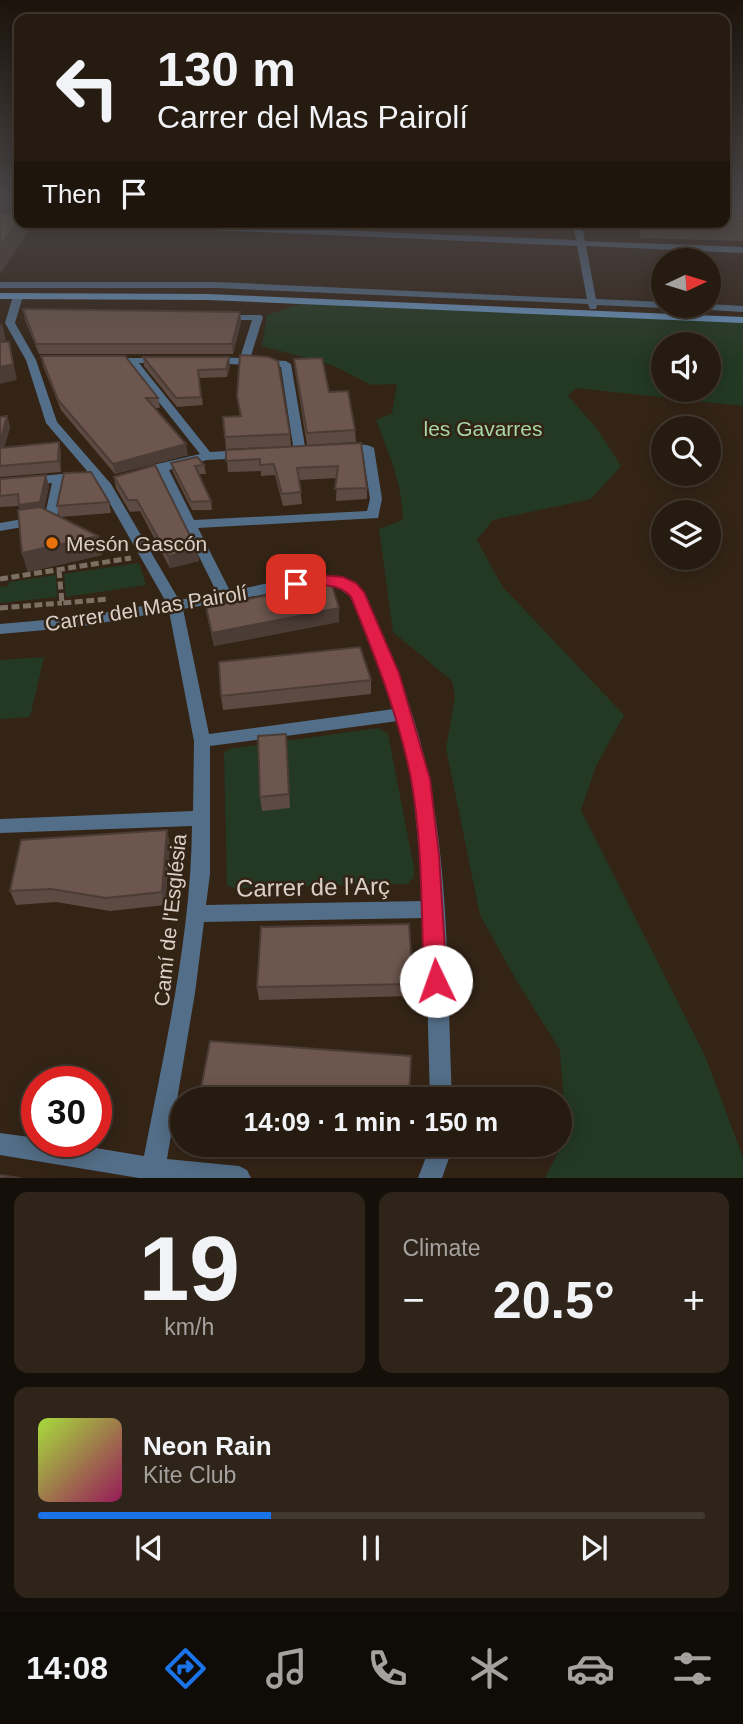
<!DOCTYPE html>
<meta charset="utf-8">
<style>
body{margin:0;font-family:Helvetica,sans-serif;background:#2e2419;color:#f1f3f6;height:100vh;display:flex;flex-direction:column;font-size:26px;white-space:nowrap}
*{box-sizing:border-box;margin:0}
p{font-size:23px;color:#a4a19f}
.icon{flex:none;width:38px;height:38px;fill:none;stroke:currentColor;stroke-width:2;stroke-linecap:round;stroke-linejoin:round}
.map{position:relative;height:1178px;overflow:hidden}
.side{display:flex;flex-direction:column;gap:14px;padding:14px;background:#150f09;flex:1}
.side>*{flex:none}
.hud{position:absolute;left:14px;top:14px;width:716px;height:214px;border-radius:14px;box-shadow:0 4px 18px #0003,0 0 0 2px #423930;background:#261b10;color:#f1f3f6;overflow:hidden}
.needle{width:46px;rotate:86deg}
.buttons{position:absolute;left:651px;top:248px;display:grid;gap:14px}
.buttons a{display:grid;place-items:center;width:70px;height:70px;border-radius:50%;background:#261b10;box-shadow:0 4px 18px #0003,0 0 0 2px #423930;font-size:35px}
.speed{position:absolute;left:21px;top:1066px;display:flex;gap:14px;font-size:35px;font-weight:700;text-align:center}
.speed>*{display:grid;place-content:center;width:91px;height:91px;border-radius:50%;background:#261b10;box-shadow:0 4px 18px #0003,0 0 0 2px #423930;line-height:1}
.speed .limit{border:10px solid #d22;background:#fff;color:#111}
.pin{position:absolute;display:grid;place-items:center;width:60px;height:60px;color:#fff;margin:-30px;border-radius:14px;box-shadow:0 4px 10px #0006}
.me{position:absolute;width:77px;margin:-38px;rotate:357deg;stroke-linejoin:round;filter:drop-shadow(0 0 5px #0008)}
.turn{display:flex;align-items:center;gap:24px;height:147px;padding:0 28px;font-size:32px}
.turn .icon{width:91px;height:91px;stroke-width:2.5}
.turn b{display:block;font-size:49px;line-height:60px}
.then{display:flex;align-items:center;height:66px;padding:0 28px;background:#0003;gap:14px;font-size:26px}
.big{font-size:52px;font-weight:600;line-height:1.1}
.side .widget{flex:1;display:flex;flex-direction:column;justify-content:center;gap:10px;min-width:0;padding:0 24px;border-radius:14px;background:#2e2419}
.side .dial{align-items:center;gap:0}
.dial b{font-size:91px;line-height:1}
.song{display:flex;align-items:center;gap:21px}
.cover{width:84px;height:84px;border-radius:10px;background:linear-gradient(135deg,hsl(80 70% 55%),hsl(330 70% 35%))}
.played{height:7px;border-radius:4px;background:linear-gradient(90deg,#1a73e8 35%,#423930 35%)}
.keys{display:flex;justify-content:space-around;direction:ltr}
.heat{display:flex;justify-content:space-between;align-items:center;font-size:38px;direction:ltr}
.side .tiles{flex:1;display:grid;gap:14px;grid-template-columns:1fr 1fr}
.widget:last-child{grid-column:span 2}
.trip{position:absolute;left:170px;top:1087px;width:402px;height:70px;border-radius:35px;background:#261b10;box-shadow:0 4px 18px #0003,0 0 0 2px #423930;font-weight:600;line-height:70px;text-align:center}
.menu{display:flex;height:112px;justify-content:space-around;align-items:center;background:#0f0b06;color:#a4a19f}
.menu .icon{width:49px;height:49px}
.menu .on{color:#1a73e8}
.menu b{font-size:32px;color:#f1f3f6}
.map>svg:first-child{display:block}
</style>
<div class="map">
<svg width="743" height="1178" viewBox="0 0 743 1178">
<rect width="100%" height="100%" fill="#332416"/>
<!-- green -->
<path fill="#233923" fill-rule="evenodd" d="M310,301L743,320V406L576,388L568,396L595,426L621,466L591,499L493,520L477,540L502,586L624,715L596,766L581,810L706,1058L743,1158V1178H545L566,1137L560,1050L515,978L480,915L446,748L455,697L452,681L393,632L379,529L403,520C402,481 389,455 376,420L392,413L397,384L371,385L332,365L262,346L267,315ZM663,345H709V390H663Z
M139,563L146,585L66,597L64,574Z
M56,575L57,597L0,603V587L8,586L9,582Z
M44,657L30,717L0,719V660Z
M378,728L388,734L414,868V877L408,884L233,888L227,885L224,753L229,749Z"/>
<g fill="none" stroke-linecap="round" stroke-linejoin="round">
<!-- path -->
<path stroke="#7b6e62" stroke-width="5" stroke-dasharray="8 3.5" stroke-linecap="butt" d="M59,570L62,603L108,599
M0,579L131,558
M0,608L62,603"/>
<!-- street -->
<path fill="#536e88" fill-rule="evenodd" d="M70,222H139L576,240L573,222H581L585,241L743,247V253L586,246L596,299L663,302V306H667L663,308L597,305L596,309H590L588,304L216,288H0V282H216L587,299L577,246L74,224Z
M18,293L23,296L15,323L36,360L57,422L111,484L179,600L217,593L158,473L140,478L134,474L157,464L200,454L128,363H110L105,360L106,358H167L168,360L163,363H139L210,452L244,450L250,454L244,458L207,460L169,470L194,520L367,511L370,499L363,452L344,454L338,450C346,444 366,442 374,448L382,499L378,518L198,528L230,591C267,585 340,560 365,596C389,649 412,704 425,760C450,870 447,987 452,1099H430L425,918L204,922L195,993L167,1159L239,1166L247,1170L251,1178H139L0,1155V1133L37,1138V1141H53L144,1156C165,1047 191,937 192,826L0,833V819L193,811L194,741L169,611L79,627L0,634V624L79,617L166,602L100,486L46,423L26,360L5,323L13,296ZM321,584L337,587L352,598L394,709L209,734L183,609ZM398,721L412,781L424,901L206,905L210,874V746Z
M709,304L743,306V312L693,309L688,306H709Z
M221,315H261L263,317L250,359L286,361L291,364L306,452L304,455L300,456L294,452L281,367L211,363L206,360L211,357L240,358L252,320H224L219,317Z
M82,472L88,476L86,479L65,481L56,521L0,531V523L45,515L52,483L0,488V480Z
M431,1144H454L442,1178H418Z"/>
<!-- secondary -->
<path fill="#6995c0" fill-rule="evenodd" d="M0,293L208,294L743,317V323L208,300L0,299Z"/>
</g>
<!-- wall -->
<path fill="#5d4a42" d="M724,199H743V241L641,238L637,222H724Z
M23,309L240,312L241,322L233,354H39L25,320Z
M41,356L158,398L160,408H154L188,455L115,474L61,410L43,366Z
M143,357L230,366L227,377L199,378L203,405L177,407L144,366Z
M294,359L329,392L355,430L356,442L307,445L295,371Z
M237,396L290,434L291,446L226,449L223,417L240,416Z
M7,416L10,427L4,448L59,442L61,453V472L0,477V417Z
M361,443L367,488V499L336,501L337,478L299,480L302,504L283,506L275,475L261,476V471L228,472L226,450Z
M171,463L204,465L206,474H199L211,501L212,510H192L173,472Z
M114,477L197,550L199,561L170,568L140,511L130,512L116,488Z
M0,479L49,486L44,509L59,517L57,506L109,502L111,513L60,517L98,536L102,555L28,572L22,553L20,510L19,506L0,507Z
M206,607L339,622L214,646L208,620Z
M371,680V694L223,710L221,696Z
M286,734L290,808L262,811L260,797Z
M170,844L165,905L110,911L56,902L16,905L10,891Z
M413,984L412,996L259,1000L257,987Z"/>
<!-- shaded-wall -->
<path fill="#4c3c36" d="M19,219V222H25L28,233L0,274V246Z
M240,312L241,322L233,354L232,344Z
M2,324L6,340L3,341L6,351L0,342V325Z
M9,342L17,380L0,384V367Z
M229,357L230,366L227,377L226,369Z
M7,416L10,427L1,459L0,455V442Z
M59,442L61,453V472L58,461Z
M186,444L188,455L115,474L113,464Z
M46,475L49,486L43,513L22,516L19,505Z
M98,536L102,555L28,572L22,553Z
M197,550L199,561L170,568L168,556Z
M339,608V622L214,646L212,633Z
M167,830L170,844L165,905L162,892Z"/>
<!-- building -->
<path fill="#6c564d" stroke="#4c3c36" stroke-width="2" d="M724,199H743V221H724Z
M0,214H19V219L0,246Z
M23,309L240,312L232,344H36Z
M0,335H2L0,342H9L13,364L0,367Z
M240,355L269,357L278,361L290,434L225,437L223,417L241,416L237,396Z
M41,356H125L158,398H146L186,444L113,464L58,400Z
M143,357H229L226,369L198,370L201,397L176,398Z
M322,358L329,392L348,391L355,430L307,433L294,359Z
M7,416L0,442V417Z
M59,442L58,461L0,466V448Z
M361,443L367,488L335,489L338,466L297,468L301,492L282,494L274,464L260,465V459L226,461V450Z
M197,457L204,465L195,466L211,501L191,502L171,463Z
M155,465L197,550L168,556L137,500H128L114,477Z
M91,472L109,502L57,506L64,473Z
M46,475L40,502L19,505L18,494L0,496V479Z
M40,507L98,536L22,553L18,510Z
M331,583L339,608L212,633L206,607Z
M360,647L371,680L221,696L219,662Z
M286,734L289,794L260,797L258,736Z
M167,830L162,892L106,898L51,889L10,891L21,840Z
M409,924L413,984L257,987L261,927Z
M210,1041L411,1056L409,1099H199Z
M0,1175L20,1178H0Z"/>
<!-- sky -->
<linearGradient id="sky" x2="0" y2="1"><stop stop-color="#1c140c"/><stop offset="0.55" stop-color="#4a4547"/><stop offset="1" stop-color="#4a4547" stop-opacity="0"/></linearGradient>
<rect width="743" height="364" fill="url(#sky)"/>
<!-- route -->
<path fill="#e11d48" stroke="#92132f" stroke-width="2" d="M321,575L343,577L356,583L364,592L399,673L430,779L439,855L447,981L444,989L436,992L428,989L424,981C421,915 423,845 411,779C399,717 375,656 351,597C337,580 316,586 296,589L288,584L291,580Z"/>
<!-- markers -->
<circle fill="#e8710a" stroke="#332416" stroke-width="2.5" cx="52" cy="543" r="7"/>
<g text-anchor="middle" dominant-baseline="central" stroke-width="5" stroke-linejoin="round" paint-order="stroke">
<!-- park labels -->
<g font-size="21" fill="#a6d7a4" stroke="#332416">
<text x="483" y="428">les Gavarres</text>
</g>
<!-- poi labels -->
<g font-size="21" fill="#dad0c7" stroke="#332416" text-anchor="start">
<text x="66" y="543">Mesón Gascón</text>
</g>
<!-- street labels -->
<g font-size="21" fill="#dad0c7" stroke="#332416">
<text transform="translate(146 608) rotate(-9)">Carrer del Mas Pairolí</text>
<text transform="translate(170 920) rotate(-84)">Camí de l'Església</text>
</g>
<!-- near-street labels -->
<g font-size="24" fill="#dad0c7" stroke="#332416">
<text transform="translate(313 887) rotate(-1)">Carrer de l'Arç</text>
</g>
</g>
</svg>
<div class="buttons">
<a><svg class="needle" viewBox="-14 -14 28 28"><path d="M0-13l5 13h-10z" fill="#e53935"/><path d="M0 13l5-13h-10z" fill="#a4a19f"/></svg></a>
<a><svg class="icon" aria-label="sound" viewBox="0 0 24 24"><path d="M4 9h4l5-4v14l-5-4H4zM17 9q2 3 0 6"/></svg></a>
<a><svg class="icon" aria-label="search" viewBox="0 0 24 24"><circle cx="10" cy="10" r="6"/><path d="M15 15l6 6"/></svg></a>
<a><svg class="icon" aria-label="layers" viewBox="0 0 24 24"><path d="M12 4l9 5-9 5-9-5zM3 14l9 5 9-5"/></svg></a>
</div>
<div class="speed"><div class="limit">30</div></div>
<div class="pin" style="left:296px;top:584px;background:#d93025"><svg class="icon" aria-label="arrive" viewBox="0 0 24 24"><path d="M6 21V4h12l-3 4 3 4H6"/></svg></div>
<svg class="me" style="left:436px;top:981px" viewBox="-20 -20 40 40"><circle r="19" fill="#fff"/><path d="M0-13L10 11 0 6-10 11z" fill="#e11d48"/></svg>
<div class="trip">14:09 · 1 min · 150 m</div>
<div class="hud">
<div class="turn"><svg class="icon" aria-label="left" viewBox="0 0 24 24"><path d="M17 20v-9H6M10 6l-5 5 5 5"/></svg><div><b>130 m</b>Carrer del Mas Pairolí</div></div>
<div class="then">Then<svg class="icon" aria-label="arrive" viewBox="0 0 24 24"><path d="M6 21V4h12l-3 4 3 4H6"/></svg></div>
</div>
</div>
<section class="side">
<div class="tiles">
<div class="widget dial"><b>19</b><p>km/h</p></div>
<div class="widget"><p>Climate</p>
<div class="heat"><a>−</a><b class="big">20.5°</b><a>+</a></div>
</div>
<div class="widget">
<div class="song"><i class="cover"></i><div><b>Neon Rain</b><p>Kite Club</p></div></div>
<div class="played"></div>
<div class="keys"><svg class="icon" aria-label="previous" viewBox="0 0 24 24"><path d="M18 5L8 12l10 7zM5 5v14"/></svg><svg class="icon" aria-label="pause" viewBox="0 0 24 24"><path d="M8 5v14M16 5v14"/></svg><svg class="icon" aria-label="next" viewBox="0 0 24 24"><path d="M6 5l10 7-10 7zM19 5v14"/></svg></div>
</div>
</div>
</section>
<nav class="menu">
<b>14:08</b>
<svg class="icon on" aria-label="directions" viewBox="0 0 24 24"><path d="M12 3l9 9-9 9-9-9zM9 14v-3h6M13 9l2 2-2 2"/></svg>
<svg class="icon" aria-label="music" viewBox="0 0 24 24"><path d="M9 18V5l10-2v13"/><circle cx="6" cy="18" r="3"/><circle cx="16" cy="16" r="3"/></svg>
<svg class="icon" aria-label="phone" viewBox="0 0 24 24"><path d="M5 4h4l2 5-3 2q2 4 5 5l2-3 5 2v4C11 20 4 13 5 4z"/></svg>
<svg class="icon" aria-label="climate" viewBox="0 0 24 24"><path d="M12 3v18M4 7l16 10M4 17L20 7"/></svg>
<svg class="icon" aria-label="car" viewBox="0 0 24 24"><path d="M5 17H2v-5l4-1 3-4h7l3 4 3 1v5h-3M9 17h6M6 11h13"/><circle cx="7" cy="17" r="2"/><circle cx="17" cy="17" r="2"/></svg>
<svg class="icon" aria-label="filters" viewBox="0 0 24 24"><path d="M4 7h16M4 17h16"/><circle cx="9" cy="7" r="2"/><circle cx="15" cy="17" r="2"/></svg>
</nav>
